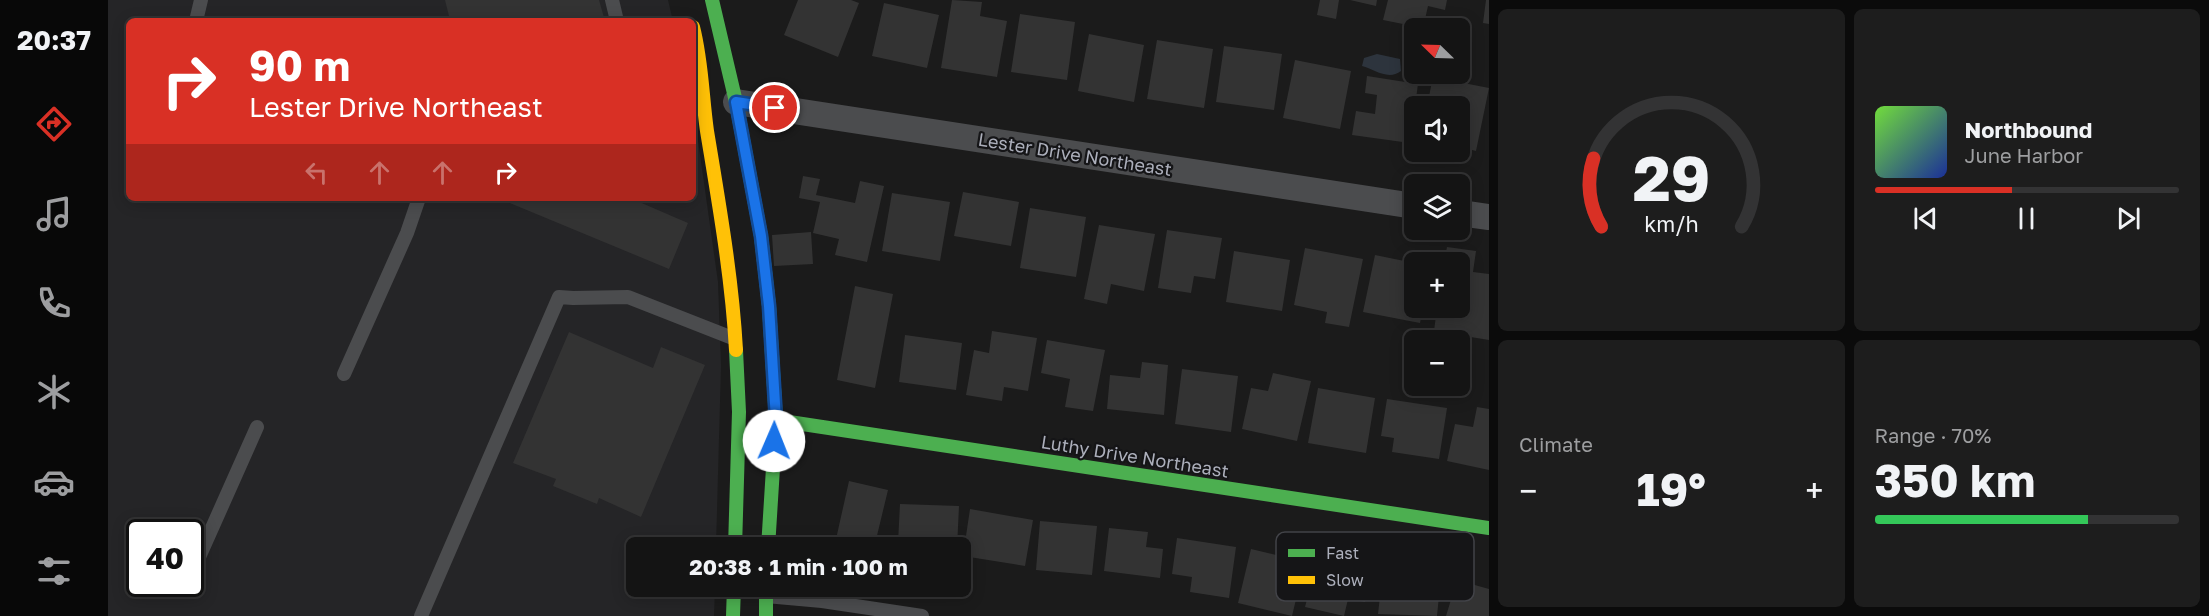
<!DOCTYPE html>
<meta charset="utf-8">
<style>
body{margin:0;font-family:"Golos Text",sans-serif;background:#1d1d1d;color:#f1f3f6;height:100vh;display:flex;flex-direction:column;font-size:22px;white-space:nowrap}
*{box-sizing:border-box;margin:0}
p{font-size:20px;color:#9d9ea0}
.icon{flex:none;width:33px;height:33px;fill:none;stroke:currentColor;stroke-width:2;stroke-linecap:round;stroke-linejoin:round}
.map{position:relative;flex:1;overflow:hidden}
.drawer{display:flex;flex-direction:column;gap:9px;padding:9px;background:#0b0b0b;width:720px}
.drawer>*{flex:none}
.guide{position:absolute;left:18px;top:18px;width:570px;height:183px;border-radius:9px;box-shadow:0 3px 15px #0003,0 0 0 2px #333334;background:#d93025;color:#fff;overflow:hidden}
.needle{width:39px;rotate:293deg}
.tools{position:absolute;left:1296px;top:18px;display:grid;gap:12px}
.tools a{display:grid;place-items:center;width:66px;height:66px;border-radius:9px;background:#141414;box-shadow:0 3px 15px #0003,0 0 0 2px #333334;font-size:30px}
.speed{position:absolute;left:18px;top:519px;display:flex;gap:12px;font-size:30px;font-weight:700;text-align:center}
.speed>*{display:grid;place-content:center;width:78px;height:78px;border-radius:50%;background:#141414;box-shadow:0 3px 15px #0003,0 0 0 2px #333334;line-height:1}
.speed .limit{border:3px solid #111;border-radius:9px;background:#fff;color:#111}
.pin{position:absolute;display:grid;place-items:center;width:51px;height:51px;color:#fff;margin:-26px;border:3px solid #fff;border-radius:50%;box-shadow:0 2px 6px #0007}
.me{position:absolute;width:66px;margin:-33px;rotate:1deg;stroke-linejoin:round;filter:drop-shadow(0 0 4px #0008)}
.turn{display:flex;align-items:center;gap:21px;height:126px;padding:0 24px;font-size:27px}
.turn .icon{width:78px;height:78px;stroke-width:2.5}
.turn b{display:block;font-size:42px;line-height:51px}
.lanes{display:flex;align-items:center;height:57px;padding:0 24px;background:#0003;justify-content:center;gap:30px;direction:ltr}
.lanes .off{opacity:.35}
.big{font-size:45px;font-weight:700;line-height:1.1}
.drawer .tile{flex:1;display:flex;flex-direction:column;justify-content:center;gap:9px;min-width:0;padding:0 21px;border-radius:9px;background:#1d1d1d}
.drawer .dial{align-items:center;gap:0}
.dial svg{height:156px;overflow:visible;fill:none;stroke:#333334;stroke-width:7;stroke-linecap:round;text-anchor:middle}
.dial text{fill:#f1f3f6;stroke:none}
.song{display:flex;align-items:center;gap:18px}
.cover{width:72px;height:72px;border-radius:9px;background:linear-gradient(135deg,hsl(100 70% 55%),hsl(230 70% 35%))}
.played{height:6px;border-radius:3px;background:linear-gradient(90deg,#d93025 45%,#333334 45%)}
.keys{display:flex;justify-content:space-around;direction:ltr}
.heat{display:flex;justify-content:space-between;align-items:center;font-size:33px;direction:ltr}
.charge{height:9px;border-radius:4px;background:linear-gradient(90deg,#34c759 70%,#333334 0)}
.drawer .tiles{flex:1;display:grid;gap:9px;grid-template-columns:repeat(2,1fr)}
.trip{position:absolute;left:518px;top:537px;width:345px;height:60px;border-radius:9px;background:#141414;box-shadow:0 3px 15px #0003,0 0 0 2px #333334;font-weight:700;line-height:60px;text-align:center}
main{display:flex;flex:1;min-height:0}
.tabs{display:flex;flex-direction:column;width:108px;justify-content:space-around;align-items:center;background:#080808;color:#9d9ea0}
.tabs .icon{width:42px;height:42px}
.tabs .on{color:#d93025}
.tabs b{font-size:27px;color:#f1f3f6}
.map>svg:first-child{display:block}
</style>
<main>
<nav class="tabs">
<b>20:37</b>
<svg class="icon on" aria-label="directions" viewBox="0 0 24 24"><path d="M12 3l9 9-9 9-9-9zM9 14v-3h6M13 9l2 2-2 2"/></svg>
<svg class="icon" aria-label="music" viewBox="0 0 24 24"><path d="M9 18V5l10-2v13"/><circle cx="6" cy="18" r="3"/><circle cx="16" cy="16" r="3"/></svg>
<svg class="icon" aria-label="phone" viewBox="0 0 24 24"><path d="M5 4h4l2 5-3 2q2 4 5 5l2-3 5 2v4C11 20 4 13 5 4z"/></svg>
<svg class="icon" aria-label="climate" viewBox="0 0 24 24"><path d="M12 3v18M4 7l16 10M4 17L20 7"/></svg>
<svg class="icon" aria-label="car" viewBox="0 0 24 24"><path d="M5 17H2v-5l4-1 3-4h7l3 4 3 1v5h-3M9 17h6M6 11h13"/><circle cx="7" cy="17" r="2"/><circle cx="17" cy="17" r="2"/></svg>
<svg class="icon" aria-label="filters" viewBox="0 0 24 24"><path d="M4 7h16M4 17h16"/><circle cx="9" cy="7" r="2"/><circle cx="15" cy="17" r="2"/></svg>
</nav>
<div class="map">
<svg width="1381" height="616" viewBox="0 0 1381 616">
<rect width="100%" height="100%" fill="#1b1b1b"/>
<!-- built -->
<path fill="#252527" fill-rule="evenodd" d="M0,0H560L565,21H21V198H585V105L610,282L613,366L608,547L528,548V586L607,587L606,616H0ZM32,532H82V584H32Z"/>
<!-- water -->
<path fill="#2d343d" d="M1269,54L1292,59L1293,71C1280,81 1266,69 1254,66L1256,58Z"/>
<!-- building -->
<path fill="#333" d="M337,0H491L497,21H333L332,18L341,16Z
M690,0H743L751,3L730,57L676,35Z
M844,0L874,2L872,16L899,21L889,77L833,68Z
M1212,0H1231L1228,19L1209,15Z
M1242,0H1269L1268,6Z
M1280,0H1339L1337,10L1320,6L1315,28L1275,20Z
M1378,0H1381V24L1375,23Z
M776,3L831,15L819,68L764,56Z
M912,14L967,22L959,80L903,72Z
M981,34L1036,45L1026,102L970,91Z
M1049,40L1105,49L1096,108L1039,99Z
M1116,46L1174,54L1166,110L1108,102Z
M1187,60L1243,71L1232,129L1175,118Z
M1259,76L1310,84L1302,143L1244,135L1248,111L1267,114L1269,95L1257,93Z
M1325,77L1381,88L1368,151L1352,147V106H1319Z
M695,176L712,179L708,195L747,203L752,181L776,186L759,262L727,255L731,239L705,233L712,202L691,198Z
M855,192L911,202L903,246L846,236Z
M784,193L842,202L832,261L774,251Z
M390,198H522L580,223L561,269Z
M922,208L978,217L968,277L912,268Z
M991,225L1047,234L1036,291L1003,284L999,304L976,299Z
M1059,230L1114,238L1107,279L1086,276L1083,293L1050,288Z
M703,232L705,264L666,266L664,235Z
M1339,247L1368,251L1365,272L1381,274V340L1326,331L1329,308H1352V262H1336Z
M1197,248L1255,259L1241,327L1217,323L1219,312L1186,305Z
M1126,251L1182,260L1174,311L1118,302Z
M1267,255L1306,263V308H1315L1312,323L1255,312Z
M747,286L785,294L767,388L729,380Z
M884,331L929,338L920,391L896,387L894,401L858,395L866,350L881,353Z
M461,332L545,368L553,347L597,365L533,517L491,498L489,504L445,486L448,479L405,463Z
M797,335L854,343L848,390L791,382Z
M939,340L997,350L985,411L957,407L962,379L933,373Z
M1034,362L1060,365L1056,415L999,409L1002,375L1032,378Z
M1074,369L1130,376L1123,432L1067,424Z
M1165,373L1203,381L1189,441L1134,429L1143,388L1160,391Z
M1210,388L1267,398L1258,453L1200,443Z
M1279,399L1339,408L1331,459L1284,452L1286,438L1273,436Z
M1369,407L1381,409V470L1339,461L1347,424L1365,427Z
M741,481L780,490L766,548H726Z
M792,504L851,506L849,548H824V544L790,543Z
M862,509L925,520L917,566L855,556Z
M932,521L989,526L984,575L928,570Z
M1001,528L1040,532L1038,547L1055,549L1052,578L996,571Z
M1069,538L1128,547L1121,598L1082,592L1084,577L1064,574Z
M1143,549L1197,562L1184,616L1130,603Z
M1210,557L1264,570L1257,602L1240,599L1236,616L1197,607Z
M1275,570L1333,576L1329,616L1270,614Z
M1349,580L1381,589V616H1338Z"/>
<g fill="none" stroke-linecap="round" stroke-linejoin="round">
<!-- lane -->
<path stroke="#4b4c4e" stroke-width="14" d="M504,0L509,21
M88,21L93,0
M236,374L299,233L311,198
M88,564L149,427
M658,596L714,601L814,616
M313,616L451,297L465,298L520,297L627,339"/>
<!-- street -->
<path stroke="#4b4c4e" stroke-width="26" d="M628,102L1306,206
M1352,213L1381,217"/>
<!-- fast -->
<path stroke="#4caf50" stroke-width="14" d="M604,0L628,102L653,236L661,306L668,420L660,548
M668,420L1381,528
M627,548L631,412L628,350
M658,586V616
M625,616L626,586"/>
<!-- slow -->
<path stroke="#ffc107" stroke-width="14" d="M585,27C594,62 594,96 599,131C611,204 624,277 628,350"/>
</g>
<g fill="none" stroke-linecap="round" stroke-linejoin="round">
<!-- route casing -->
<g stroke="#114b97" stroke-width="15">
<path id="route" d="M666,441L668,420L661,306L653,236L628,102L667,108"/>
</g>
<!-- route -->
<use href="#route" stroke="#1a73e8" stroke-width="10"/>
</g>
<g text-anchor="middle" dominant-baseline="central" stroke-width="4.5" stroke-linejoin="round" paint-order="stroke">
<!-- street labels -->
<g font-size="18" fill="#acafbb" stroke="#151517">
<text transform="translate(967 154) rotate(9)">Lester Drive Northeast</text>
<text transform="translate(1027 456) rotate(9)">Luthy Drive Northeast</text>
</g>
</g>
<!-- legend -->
<rect x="1168" y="532" width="198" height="69" rx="9" fill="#151517" stroke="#424348" stroke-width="1.5"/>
<rect x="1180" y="549" width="27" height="8" fill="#4caf50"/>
<rect x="1180" y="576" width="27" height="8" fill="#ffc107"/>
<g font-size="16" fill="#acafbb">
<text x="1218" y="559">Fast</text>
<text x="1218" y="586">Slow</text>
</g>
</svg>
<div class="tools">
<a><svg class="needle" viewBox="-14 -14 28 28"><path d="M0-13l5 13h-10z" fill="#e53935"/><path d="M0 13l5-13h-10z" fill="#9d9ea0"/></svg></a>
<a><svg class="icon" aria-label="sound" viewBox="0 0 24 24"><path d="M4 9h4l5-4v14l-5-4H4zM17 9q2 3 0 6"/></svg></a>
<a><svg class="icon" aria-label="layers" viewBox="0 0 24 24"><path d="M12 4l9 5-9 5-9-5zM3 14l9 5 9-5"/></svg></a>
<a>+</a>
<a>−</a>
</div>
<div class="speed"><div class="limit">40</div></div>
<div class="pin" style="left:667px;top:108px;background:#d93025"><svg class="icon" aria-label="arrive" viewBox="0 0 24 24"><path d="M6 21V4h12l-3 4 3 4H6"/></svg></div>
<svg class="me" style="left:666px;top:441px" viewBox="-20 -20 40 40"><circle r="19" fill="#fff"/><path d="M0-13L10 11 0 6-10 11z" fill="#1a73e8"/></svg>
<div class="trip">20:38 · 1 min · 100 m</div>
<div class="guide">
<div class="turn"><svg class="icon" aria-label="right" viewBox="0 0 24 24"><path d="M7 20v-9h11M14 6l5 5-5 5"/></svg><div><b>90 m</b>Lester Drive Northeast</div></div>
<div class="lanes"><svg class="icon off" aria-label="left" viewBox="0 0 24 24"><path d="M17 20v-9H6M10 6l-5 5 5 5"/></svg><svg class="icon off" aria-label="ahead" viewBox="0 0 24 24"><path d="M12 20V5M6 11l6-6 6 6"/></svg><svg class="icon off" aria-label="ahead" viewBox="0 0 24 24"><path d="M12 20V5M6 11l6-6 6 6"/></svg><svg class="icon" aria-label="right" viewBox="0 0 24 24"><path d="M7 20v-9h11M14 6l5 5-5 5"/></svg></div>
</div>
</div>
<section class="drawer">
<div class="tiles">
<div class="tile dial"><svg viewBox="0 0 100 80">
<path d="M14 69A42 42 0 1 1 86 69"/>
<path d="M14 69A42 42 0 0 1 10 34" stroke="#d93025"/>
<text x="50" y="56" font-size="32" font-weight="700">29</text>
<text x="50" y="72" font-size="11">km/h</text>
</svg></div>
<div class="tile">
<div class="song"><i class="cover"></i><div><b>Northbound</b><p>June Harbor</p></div></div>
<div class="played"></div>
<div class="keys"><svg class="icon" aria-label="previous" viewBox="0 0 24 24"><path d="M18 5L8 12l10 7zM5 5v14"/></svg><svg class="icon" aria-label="pause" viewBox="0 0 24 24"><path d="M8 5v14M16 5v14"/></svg><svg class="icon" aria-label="next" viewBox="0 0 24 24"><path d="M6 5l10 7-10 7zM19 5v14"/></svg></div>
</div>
<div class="tile"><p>Climate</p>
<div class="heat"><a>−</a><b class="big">19°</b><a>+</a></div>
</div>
<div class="tile"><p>Range · 70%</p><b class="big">350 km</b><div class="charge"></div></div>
</div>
</section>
</main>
